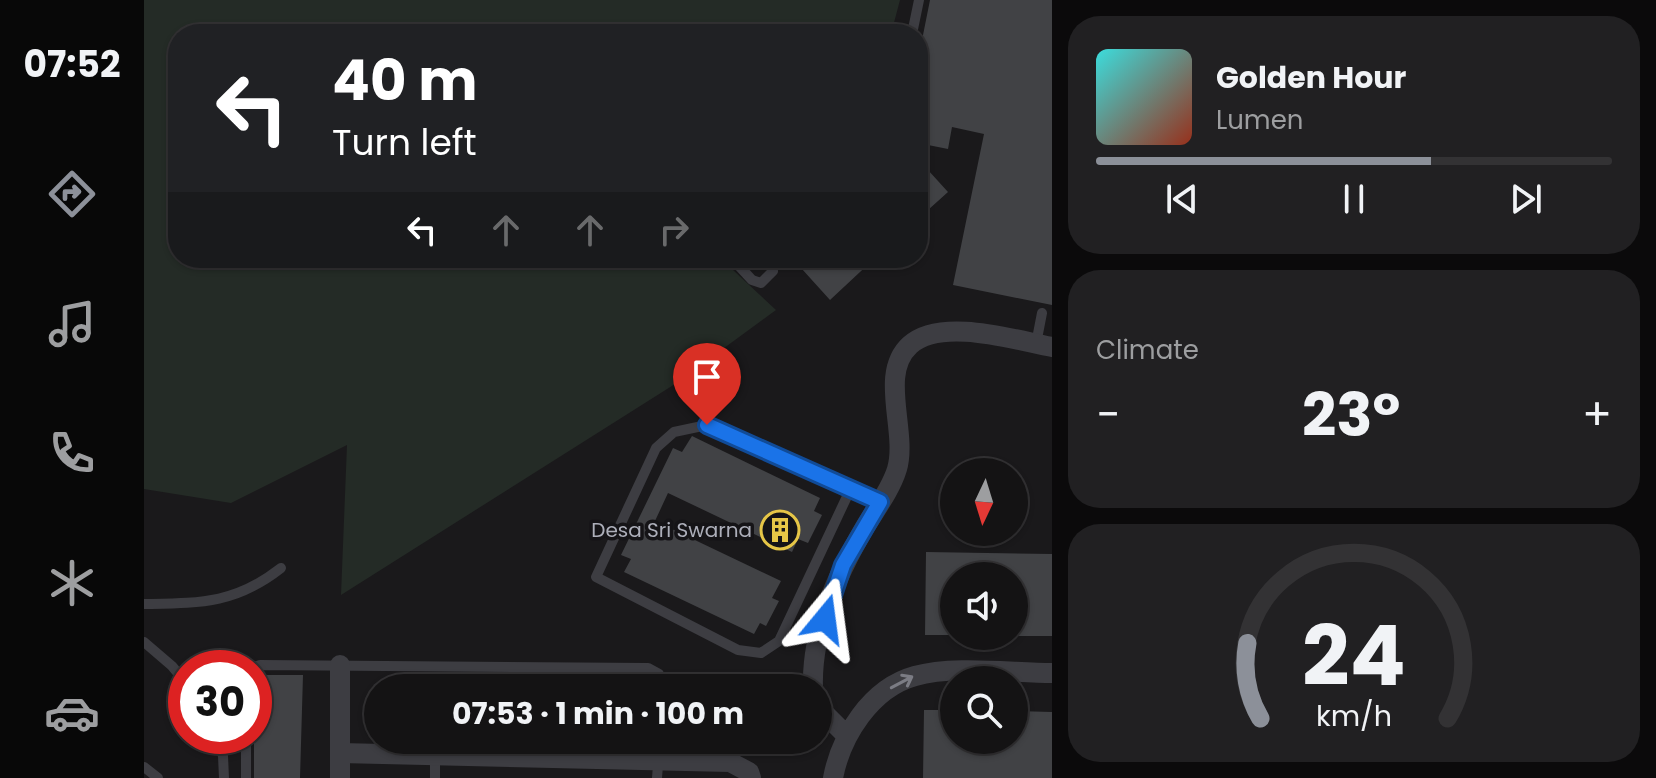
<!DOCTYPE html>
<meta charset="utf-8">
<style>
body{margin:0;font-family:Poppins,sans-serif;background:#212022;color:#f1f3f6;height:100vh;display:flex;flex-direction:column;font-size:30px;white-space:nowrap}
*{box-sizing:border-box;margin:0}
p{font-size:26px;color:#9d9ea0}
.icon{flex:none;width:44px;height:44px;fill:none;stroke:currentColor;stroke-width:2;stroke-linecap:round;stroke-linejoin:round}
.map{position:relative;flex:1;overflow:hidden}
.details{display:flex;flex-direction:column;gap:16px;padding:16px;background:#0b0a0b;width:604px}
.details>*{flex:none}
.hud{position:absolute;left:24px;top:24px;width:760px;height:244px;border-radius:32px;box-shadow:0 2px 6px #0004,0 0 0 2px #333234;background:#202124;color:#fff;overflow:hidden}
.needle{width:52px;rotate:184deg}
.tools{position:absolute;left:796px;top:458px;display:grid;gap:16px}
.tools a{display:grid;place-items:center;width:88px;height:88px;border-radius:50%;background:#141314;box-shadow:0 2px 6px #0004,0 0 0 2px #333234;font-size:40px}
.speed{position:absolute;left:24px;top:650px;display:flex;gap:16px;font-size:40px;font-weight:700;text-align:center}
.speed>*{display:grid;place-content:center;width:104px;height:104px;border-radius:50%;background:#141314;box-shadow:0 2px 6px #0004,0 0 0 2px #333234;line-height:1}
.speed .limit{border:12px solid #d22;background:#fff;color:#111}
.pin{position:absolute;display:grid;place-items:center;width:68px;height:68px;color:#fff;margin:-82px -34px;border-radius:50% 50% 50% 0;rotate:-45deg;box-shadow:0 0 8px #0007}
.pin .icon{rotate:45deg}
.me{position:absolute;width:88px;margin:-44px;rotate:16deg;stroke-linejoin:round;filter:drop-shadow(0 0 6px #0008)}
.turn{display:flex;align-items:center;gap:28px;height:168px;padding:0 32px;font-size:36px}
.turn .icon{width:104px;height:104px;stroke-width:2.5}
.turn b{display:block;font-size:56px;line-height:68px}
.lanes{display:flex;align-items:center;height:76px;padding:0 32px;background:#0003;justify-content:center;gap:40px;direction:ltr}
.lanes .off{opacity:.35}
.big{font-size:60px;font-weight:700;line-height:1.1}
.details .tile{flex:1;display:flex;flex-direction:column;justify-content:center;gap:12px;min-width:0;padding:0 28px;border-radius:32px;background:#212022}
.details .dial{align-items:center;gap:0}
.dial svg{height:208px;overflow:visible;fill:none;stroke:#333234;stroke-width:7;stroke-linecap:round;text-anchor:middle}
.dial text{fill:#f1f3f6;stroke:none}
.song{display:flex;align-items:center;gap:24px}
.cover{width:96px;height:96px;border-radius:12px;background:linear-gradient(135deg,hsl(180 70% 55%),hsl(10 70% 35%))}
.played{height:8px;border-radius:4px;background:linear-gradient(90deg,#8c9099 65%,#333234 65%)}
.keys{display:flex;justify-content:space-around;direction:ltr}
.heat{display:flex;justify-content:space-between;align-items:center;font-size:44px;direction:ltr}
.trip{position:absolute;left:220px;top:674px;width:468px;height:80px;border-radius:40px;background:#141314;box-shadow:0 2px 6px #0004,0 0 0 2px #333234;font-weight:700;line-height:80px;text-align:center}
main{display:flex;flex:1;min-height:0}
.tabs{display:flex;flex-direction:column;width:144px;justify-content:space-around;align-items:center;background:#080808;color:#9d9ea0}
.tabs .icon{width:56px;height:56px}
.tabs .on{color:#8c9099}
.tabs b{font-size:36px;color:#f1f3f6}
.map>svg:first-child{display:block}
</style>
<main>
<nav class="tabs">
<b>07:52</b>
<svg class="icon on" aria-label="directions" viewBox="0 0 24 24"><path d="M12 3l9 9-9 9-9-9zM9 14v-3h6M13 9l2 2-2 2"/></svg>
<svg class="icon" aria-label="music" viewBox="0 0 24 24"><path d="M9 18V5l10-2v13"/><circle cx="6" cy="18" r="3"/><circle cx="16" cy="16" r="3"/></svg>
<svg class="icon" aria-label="phone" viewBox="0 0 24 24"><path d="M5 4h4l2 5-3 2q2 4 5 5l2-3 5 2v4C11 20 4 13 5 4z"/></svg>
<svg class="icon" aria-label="climate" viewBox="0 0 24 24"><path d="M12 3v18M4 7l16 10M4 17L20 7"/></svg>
<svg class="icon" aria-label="car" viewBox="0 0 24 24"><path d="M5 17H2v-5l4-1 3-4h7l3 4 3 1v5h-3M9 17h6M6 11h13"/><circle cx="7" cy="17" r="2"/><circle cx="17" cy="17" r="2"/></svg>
</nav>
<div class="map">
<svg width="908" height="778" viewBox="0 0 908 778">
<rect width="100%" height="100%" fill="#1a191b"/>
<!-- green -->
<path fill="#242b26" d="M0,0H756L747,34H34V258H576L632,310L531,384L197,595L203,445L87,503L0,489Z"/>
<!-- building -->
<path fill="#414245" d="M786,0H908V305L809,285L840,134L808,127L804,149L774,143V60Z
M774,159L804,192L774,219Z
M648,258H731L686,300Z
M548,436L676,498L670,511L678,515L664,543L654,539L648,552L524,493L511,521L637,581L628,598L635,601L622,626L616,623L610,634L480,572L487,559L477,555L529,448L538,452Z
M782,552L908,554V636H870V576H810V635H781Z
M116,675H159L156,778H110V680Z
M780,710H810V740H870V711L908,712V778H779Z"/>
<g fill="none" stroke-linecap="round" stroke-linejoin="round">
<!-- lane -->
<path stroke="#3d3d42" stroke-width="10" d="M768,34L775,0
M607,258L596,267L608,280L617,283L629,271L623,258
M892,344L898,313
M563,425L707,488L635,641L617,653L594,650L452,577L512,448L530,432Z
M707,488L736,502
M0,604C56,603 91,604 137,568
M0,642L28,666L42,683
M107,668L116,665L504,668L515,674L519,688
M71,736L79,756L80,778
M102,736V778
M0,767L14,778
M291,778V755
M513,778L516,740"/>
<!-- street -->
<path stroke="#3d3d42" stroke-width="20" d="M669,688C667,631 693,575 721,527C732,509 747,489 753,469C764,431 734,374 766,345C797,317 871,340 908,347
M674,707L703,736
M196,753L586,762L605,772L607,778
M196,778V665
M689,778C697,736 727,688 771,676C809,665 868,673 908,673"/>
</g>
<!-- one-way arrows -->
<defs><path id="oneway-shaft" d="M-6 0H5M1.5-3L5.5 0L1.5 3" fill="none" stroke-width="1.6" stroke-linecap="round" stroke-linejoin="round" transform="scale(2)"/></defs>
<use stroke="#7b7c84" href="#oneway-shaft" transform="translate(758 682) rotate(-28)"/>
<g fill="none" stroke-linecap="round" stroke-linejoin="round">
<!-- route casing -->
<g stroke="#114b97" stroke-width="20">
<path id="route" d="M563,425L736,502L699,565L681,619"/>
</g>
<!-- route -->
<use href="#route" stroke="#1a73e8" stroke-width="14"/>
</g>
<!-- icons -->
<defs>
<g id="building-ring" transform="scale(2)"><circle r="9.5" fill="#151417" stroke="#e6c647" stroke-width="1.5"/><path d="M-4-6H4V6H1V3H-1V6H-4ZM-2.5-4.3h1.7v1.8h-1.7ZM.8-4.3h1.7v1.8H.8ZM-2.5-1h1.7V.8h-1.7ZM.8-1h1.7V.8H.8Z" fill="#e6c647"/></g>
</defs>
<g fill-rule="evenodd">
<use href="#building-ring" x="636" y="530"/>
</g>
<g text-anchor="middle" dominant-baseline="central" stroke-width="7" stroke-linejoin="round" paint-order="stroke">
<!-- poi labels -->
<g font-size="20" fill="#adafba" stroke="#151417" text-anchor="end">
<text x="608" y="530">Desa Sri Swarna</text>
</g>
</g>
</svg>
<div class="tools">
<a><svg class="needle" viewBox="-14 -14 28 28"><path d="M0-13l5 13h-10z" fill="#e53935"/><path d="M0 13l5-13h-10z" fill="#9d9ea0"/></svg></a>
<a><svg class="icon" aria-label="sound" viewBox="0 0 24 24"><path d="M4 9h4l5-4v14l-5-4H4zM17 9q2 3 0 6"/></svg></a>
<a><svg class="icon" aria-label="search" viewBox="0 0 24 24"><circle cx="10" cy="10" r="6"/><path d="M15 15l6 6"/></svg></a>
</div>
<div class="speed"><div class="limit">30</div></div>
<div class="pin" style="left:563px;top:425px;background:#d93025"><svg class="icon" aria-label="arrive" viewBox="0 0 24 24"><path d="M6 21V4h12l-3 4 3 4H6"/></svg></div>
<svg class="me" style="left:681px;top:619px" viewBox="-20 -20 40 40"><path d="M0-17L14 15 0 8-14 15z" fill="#1a73e8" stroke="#fff" stroke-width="4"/></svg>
<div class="trip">07:53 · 1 min · 100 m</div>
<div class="hud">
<div class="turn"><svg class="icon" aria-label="left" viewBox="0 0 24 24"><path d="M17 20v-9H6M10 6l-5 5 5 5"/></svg><div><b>40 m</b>Turn left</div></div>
<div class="lanes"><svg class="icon" aria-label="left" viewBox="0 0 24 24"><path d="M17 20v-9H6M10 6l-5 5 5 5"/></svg><svg class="icon off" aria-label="ahead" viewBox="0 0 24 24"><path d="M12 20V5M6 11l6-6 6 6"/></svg><svg class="icon off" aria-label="ahead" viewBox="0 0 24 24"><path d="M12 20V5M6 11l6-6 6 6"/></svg><svg class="icon off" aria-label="right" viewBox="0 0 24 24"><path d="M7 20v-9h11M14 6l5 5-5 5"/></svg></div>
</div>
</div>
<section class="details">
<div class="tile">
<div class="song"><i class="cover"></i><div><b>Golden Hour</b><p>Lumen</p></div></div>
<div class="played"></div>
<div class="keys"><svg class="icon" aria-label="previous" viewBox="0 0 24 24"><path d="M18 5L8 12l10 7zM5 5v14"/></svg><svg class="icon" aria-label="pause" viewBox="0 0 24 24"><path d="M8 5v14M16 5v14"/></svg><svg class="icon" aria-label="next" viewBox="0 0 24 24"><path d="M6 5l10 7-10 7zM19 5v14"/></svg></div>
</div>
<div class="tile"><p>Climate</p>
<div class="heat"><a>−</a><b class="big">23°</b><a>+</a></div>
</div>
<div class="tile dial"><svg viewBox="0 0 100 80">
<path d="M14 69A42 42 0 1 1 86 69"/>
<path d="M14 69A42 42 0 0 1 9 40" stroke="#8c9099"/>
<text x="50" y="56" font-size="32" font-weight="700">24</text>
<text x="50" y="72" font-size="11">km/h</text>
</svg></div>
</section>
</main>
